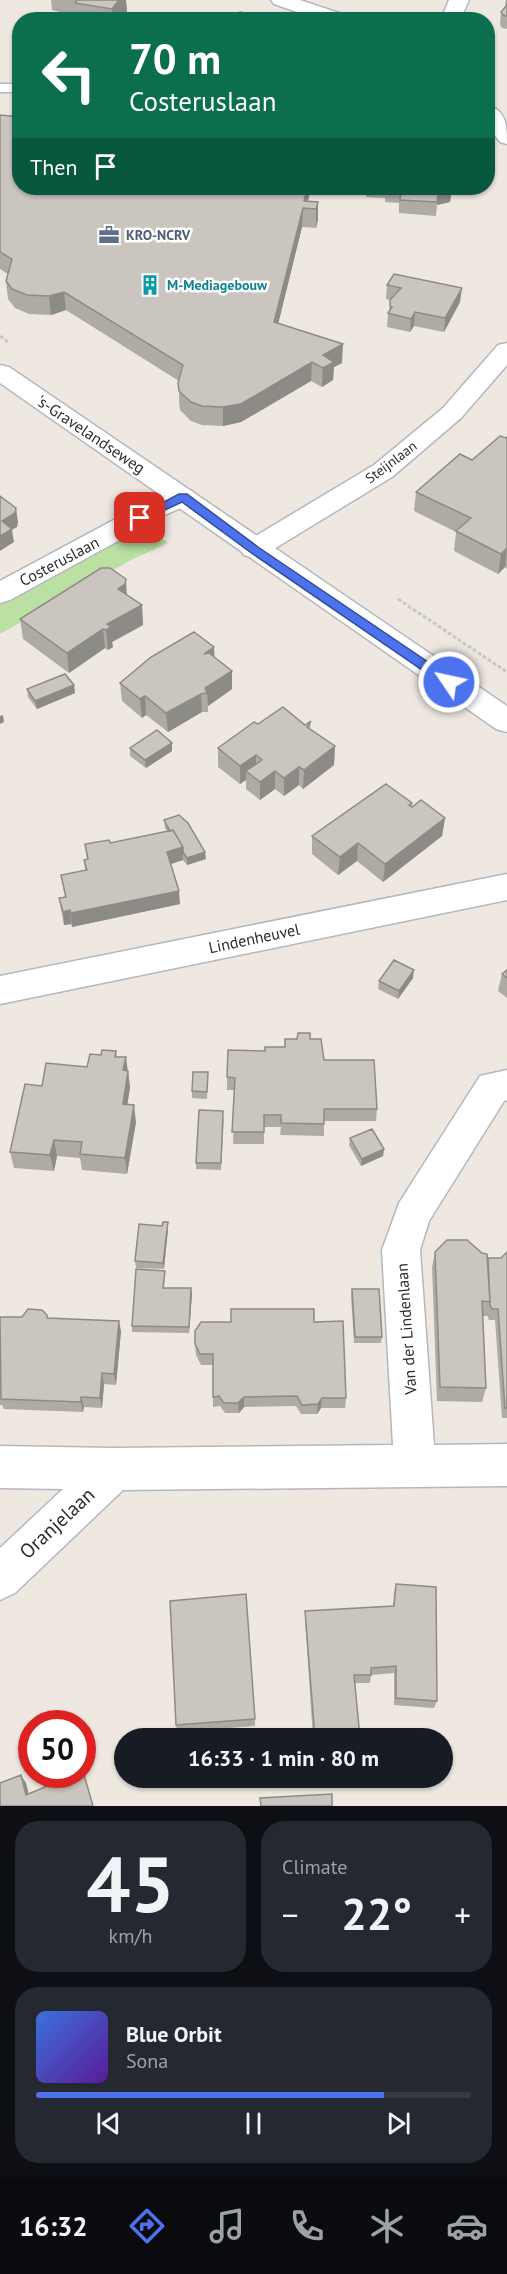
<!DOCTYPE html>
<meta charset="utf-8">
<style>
body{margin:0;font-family:"PT Sans",sans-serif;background:#242831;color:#f1f3f6;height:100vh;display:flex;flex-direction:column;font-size:22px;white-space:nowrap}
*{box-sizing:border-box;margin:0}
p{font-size:20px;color:#9ea1a6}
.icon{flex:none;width:33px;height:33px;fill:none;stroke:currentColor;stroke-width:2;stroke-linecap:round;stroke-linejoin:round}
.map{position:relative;height:1806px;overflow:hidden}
.panel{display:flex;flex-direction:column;gap:15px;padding:15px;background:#0d0f14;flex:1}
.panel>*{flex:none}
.hud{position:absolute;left:12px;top:12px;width:483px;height:183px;border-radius:24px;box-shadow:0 2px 4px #0004;background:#0b6e4f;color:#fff;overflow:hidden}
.speed{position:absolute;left:18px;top:1710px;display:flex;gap:12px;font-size:30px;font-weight:700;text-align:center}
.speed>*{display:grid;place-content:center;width:78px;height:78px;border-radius:50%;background:#171b24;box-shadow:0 2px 4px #0004;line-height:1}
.speed .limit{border:9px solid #d22;background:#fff;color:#111}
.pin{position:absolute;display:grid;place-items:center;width:51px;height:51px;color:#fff;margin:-26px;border-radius:12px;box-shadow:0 3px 9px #0006}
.me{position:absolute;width:66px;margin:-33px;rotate:304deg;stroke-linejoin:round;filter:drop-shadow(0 0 4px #0008)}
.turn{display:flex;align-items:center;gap:21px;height:126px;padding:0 18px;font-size:27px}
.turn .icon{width:78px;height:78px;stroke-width:2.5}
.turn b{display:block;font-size:42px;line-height:51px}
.then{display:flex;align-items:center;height:57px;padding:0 18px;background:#0003;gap:12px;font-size:22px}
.big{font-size:45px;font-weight:600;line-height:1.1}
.panel .card{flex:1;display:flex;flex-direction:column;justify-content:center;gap:9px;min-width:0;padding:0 21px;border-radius:24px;background:#242831}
.panel .dial{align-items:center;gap:0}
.dial b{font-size:78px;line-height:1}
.song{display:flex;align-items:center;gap:18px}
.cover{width:72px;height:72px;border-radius:9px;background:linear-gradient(135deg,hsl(220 70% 55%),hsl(270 70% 35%))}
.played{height:6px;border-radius:3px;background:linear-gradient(90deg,#4d72ee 80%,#363941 80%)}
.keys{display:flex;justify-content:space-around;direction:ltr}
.heat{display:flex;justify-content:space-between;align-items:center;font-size:33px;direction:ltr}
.panel .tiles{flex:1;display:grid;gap:15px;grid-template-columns:1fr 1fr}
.card:last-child{grid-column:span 2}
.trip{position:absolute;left:114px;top:1728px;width:339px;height:60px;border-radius:30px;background:#171b24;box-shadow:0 2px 4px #0004;font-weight:600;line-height:60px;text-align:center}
.tab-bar{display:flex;height:96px;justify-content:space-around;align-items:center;background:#090b0e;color:#9ea1a6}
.tab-bar .icon{width:42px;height:42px}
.tab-bar .current{color:#4d72ee}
.tab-bar b{font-size:27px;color:#f1f3f6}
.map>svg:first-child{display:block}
</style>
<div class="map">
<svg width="507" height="1806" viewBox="0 0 507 1806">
<rect width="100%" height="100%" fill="#eee8e1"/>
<!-- green -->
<path fill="#bae0a2" d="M145,524L168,543L129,561L0,634V599Z"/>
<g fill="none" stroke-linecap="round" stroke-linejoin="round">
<!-- service casing -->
<g stroke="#b4b7bf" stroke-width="3">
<path id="service" d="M0,84H20V92H0Z"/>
</g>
<!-- minor casing -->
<g stroke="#b4b7bf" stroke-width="3">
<path id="minor" d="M271,0H300L348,16L350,20H320L274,4Z
M449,0H469L460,20H441Z
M488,106C507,110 507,128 507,144L500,142L488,126Z
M507,343V365L461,418L392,477L264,555L254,558L244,555L240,549L244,543L374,465L443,408L498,345Z
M183,488L192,491L196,497L192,503L169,513L10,600L0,603V581L149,501Z
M507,874V900L0,1004V976Z
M507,1070V1100L504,1101L429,1221L420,1250L434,1445L507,1444V1486L123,1490L15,1593L0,1600V1548L63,1489L0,1488V1446L114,1448L393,1445L382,1250L399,1203L480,1076Z"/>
</g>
<!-- secondary casing -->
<g stroke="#b4b7bf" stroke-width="3">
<path id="secondary" d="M0,365L9,367L507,706V732L496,729L0,383Z"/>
</g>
<!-- path -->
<path stroke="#c8c8c8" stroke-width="3" stroke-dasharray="4 2" stroke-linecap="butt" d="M0,336L8,342
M398,599L507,672"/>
<!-- service -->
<use href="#service" fill="#fff" fill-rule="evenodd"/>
<!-- minor -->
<use href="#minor" fill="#fff" fill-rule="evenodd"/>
<!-- secondary -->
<use href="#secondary" fill="#fff" fill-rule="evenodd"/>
</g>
<!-- wall -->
<path fill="#aeaaa4" d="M51,0H126L127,11L120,20H76V16L52,10Z
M507,0V29L502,28L500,25L501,12L506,6Z
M0,115L20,188H311L308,201L318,202V220L316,228L302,227L278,323L342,363L334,367L333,380L322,387L311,381L241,422L223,426L202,425L191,421L180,410L179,401V381L66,310L51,315L29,314L15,308L8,299L6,281L8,274L0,269Z
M366,188H452L450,202L437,205L436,216L399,213V203L385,202V198L366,197Z
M387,285L460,302L444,332L414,326L410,332L387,327L388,313L389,311L391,300L386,299Z
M507,437V569L505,567L498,574L454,551L456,532L414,511L416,492L472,460Z
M127,595L142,605L143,625L112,642L113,647L108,650L105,648L69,673L23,639L20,619Z
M215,657L232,689L208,706V712H202L168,732L146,715L142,718L122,701L120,683Z
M74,685L75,693L37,709L28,697L27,689Z
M311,721L310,729L335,746L334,765L303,789L299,785L284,796L275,789L260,800L246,789V780L240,784L218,767V748L258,724L305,725Z
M130,748L172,751L146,768L130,756Z
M412,803V807L445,818L442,836L383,882L357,861L338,875L312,854V836Z
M164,820L206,859L187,865L183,860L171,864L180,904L72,927L71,924L64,925L59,898L65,897L61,875L85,871L84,860L87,859L85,844L110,843L167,831L165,828Z
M507,970V998L498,991L502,974Z
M413,978L398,999L378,989L379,981Z
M310,1039L324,1060L377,1109L376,1121H324V1136L280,1135L281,1127H264V1144H233L235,1090H227V1077L265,1051L285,1047Z
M116,1051L117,1057L128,1071L130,1087L127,1105L136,1122L127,1174L82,1170L80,1158L57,1156L54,1171L14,1168L10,1152L87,1067L101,1055Z
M208,1072L207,1099L192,1098V1091Z
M224,1118L221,1170L196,1169V1163Z
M350,1138L384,1149L383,1156L361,1166L349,1145Z
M168,1229L164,1269L136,1268L135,1261Z
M435,1252L482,1253L488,1258H501L507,1252V1418H502L495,1320H489L487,1315V1316H483L486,1388L482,1402L437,1401L432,1267Z
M165,1271L164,1288L192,1294L189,1333L132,1332V1326Z
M352,1289L382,1337L381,1343H354L351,1296Z
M0,1317L48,1318L121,1331L116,1385L104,1384L102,1408L84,1407L83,1412L4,1409L2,1405H0Z
M314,1322L346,1398L345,1408H321L317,1414H301L296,1406L244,1407L239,1413H225L220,1406L213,1407V1365H201L196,1355L195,1344Z
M396,1584L437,1701L434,1708L394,1705V1673L371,1675L370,1683H355L360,1738H313L305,1619V1611L393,1606L394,1593Z
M255,1719V1726L177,1732L176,1725Z
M316,1778H363L362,1782L317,1785Z"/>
<!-- shaded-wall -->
<path fill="#8d8b86" d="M119,0H126L127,11L120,20H113L112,9Z
M307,188H311L306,209L304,201Z
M452,188L450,202L437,205L438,192Z
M318,202V220L316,228V209Z
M303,208L302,227L274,341V322Z
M462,288L460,302L444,332L445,318Z
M64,292L66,310L51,315L49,296Z
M415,312L414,326L410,332L411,319Z
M343,344L342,363L334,367L333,380L322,387L323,355Z
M312,362L311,381L241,422L223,426V407Z
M16,508L18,522L17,527L12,530L14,542L0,551V536L2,521Z
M507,548L505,567L498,574L501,554Z
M126,579L127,598L118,589Z
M142,605L143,625L112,642L113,647L108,650L106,630L107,624Z
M103,629L105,648L69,673L67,653Z
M214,647L215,666L204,654Z
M232,671V689L208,706L207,693L205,688Z
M74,685L75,693L37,709L35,701Z
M201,694L202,712L168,732L166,713Z
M145,696L146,715L142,718L140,699Z
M3,715L4,722L0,724V716Z
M172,743V751L146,768L145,760Z
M335,746L334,765L303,789L304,770Z
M256,755V774L246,771V780L240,784V766Z
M299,767V785L284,796V778Z
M275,771V789L260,800V782Z
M445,818L442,836L383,882L385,864Z
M358,843L357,861L338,875L340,857Z
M183,847V860L168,865L167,852Z
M205,852L206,859L187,865V858Z
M179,891L180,904L72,927L71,913Z
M70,910L71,924L64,925L63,912Z
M414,970L413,978L398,999L399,991Z
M126,1057L130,1087L125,1121L123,1104V1070Z
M134,1105L136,1122L127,1174L125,1158Z
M54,1140L57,1156L54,1171L50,1155Z
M384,1149L383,1156L361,1166L362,1159Z
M168,1222V1229L164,1269L163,1263Z
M191,1288L192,1294L189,1333V1327Z
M119,1321L121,1331L116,1385L114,1374Z
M102,1373L104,1384L102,1408L100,1398Z
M81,1397L84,1407L83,1412L81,1402Z
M244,1397V1407L239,1413L238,1403Z
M322,1398L321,1408L317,1414L318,1404Z
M21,1775L26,1783L31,1803L26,1795Z"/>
<!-- building -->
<path fill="#cac6bf" stroke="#8d8b86" stroke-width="1.5" d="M77,0H119L112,9L75,3Z
M507,0V16L503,15L501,12L506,6Z
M240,12L270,20H224Z
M0,115L20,117V188H307L304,201L318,202L316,209L303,208L274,322L343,344L323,355L334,362L323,368L312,362L241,404L223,407L202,406L191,402L179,391L178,383L183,365L64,292L49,296L27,295L12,289L6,281L12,259L0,252Z
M386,188H452L438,192L437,202L400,200L401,190L386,189Z
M394,274L462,288L445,318L415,312L411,319L388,313L392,307L390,306V300L401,288L387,285Z
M500,436L506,438L507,437V548L501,554L456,531L471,518L416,492L460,454L472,460Z
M0,496L16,508L15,513L2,521L12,529L0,536Z
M101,568H110L126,579L125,584L118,589L142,605L107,624L111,627L106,630L103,629L67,653L20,619Z
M194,632L214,647L204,654L209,653L232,671L205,688L207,693L201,694L166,713L145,696L140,699L120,683L151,657Z
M65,674L74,685L35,701L27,689Z
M283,707L305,725L311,721L307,727L335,746L304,770L299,767L284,778L275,771L260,782L246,771L262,760L256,755L240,766L218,748L254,722L258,724Z
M157,730L172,743L145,760L130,748Z
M386,784L412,803L409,805L412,807L421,800L445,818L385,864L358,843L340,857L312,836Z
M179,815L188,823L205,852L187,858L183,852V847L173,830L170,831L164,820Z
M173,830L183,847L167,852L179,891L71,913L70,910L63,912L59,898L66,897L61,875L87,870L84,860L88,859L85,844L109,840L110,843Z
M394,960L414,970L399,991L379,981Z
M507,970V978L502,974Z
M298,1033H310V1039H321L324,1060H374L377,1109H324V1124L281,1123V1115H264V1132H232L235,1078L227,1077L228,1050L265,1051V1047H285V1039H297Z
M102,1050L116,1051L115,1057H126L123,1070L128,1071L123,1104L134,1105L125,1158L80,1154L82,1142L54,1140L50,1155L10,1152L25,1084L42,1086L46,1063L87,1067L90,1054L101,1055Z
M193,1072H208L207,1092L192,1091Z
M199,1110L223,1111L221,1163H196Z
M372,1129L384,1149L362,1159L350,1138Z
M163,1222H168L163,1263L135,1261L139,1224L162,1226Z
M447,1240H467L482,1253L487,1254L490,1302L482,1301L486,1388L440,1387L435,1252Z
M507,1252V1408H505L498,1309H492L490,1305V1302L488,1258H501Z
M136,1269L165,1271L163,1288H191L189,1327L132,1326Z
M352,1289H379L382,1337H355Z
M28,1309L42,1310L47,1315V1318L119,1321L114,1374L102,1373L100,1398L81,1397V1402L1,1399L0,1317H22Z
M231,1309H314V1322L343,1321L346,1398H322L318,1404L302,1405L297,1396L244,1397L238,1403H224L219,1396L213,1397V1354H200L195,1344V1331L201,1322H231Z
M396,1584L436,1587L437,1701L396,1698V1666L371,1668V1675H354L360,1738H315L305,1611L394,1606Z
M246,1594L255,1719L176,1725L170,1601Z
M83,1771L93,1806H0V1783L21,1775L26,1795L76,1774H82Z
M318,1778H342L318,1779Z
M332,1794V1806H261L260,1798Z"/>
<!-- route -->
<path fill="#4d72ee" stroke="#324a9b" stroke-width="1.5" d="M179,494H187L258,547L453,679V685H444L250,552L182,502L143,520L134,518Z"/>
<!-- icons -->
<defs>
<g id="office-bare" transform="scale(1.62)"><path d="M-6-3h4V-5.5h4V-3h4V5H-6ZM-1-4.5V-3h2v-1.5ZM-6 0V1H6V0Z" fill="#5c6f8a" stroke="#fff" stroke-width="2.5" paint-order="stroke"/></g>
<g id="building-bare" transform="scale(1.62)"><path d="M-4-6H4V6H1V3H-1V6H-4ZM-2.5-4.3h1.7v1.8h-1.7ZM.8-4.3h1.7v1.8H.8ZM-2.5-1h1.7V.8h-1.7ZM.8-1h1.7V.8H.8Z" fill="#0f9aa8" stroke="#fff" stroke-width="2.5" paint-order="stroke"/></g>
</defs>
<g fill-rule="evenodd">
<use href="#office-bare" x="109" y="235"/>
<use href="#building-bare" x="150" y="285"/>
</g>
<g text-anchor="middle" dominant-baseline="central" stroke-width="5" stroke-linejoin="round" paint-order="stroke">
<!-- far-service labels -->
<g font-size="14" font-weight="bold" fill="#4e5e75" stroke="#fff" text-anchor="start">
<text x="126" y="235">KRO-NCRV</text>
</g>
<!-- far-culture labels -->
<g font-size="14" font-weight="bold" fill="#0d838f" stroke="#fff" text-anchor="start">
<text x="167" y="285">M-Mediagebouw</text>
</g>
<!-- far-street labels -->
<g font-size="14" fill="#2d2d2d" stroke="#fff">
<text transform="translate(391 462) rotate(-37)">Steijnlaan</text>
</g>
<!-- street labels -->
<g font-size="16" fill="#2d2d2d" stroke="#fff">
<text transform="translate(91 434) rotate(34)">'s-Gravelandseweg</text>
<text transform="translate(59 561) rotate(-28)">Costeruslaan</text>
<text transform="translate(254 938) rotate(-12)">Lindenheuvel</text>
<text transform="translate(406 1329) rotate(-94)">Van der Lindenlaan</text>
</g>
<!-- near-street labels -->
<g font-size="20" fill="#2d2d2d" stroke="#fff">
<text transform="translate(57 1523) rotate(-43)">Oranjelaan</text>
</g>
</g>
</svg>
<div class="speed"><div class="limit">50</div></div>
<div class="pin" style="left:140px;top:518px;background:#d93025"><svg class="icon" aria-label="arrive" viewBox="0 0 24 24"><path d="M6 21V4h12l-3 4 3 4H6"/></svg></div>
<svg class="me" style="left:449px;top:682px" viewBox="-20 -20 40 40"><circle r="17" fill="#4d72ee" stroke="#fff" stroke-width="3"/><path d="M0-11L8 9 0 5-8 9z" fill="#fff"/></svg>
<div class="trip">16:33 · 1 min · 80 m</div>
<div class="hud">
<div class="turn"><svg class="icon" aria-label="left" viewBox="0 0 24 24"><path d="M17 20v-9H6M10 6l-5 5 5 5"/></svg><div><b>70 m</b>Costeruslaan</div></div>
<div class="then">Then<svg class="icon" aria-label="arrive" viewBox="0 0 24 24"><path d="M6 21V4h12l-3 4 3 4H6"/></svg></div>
</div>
</div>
<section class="panel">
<div class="tiles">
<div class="card dial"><b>45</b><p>km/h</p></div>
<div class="card"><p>Climate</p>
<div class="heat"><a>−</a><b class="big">22°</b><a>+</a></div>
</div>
<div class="card">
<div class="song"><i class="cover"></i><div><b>Blue Orbit</b><p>Sona</p></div></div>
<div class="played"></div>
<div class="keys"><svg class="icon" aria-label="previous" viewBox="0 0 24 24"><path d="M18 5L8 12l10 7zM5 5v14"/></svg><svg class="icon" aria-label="pause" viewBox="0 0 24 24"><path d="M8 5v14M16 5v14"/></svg><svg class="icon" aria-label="next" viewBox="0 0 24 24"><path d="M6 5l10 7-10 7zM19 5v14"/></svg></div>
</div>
</div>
</section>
<nav class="tab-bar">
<b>16:32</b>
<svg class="icon current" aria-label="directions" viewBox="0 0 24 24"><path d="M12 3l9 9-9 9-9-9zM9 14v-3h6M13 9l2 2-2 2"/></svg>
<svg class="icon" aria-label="music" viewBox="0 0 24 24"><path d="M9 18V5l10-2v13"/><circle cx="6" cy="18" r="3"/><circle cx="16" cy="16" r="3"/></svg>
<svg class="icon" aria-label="phone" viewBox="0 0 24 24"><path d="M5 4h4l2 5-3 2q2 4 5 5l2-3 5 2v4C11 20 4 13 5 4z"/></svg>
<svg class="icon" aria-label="climate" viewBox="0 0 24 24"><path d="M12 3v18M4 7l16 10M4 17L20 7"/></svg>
<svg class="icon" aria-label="car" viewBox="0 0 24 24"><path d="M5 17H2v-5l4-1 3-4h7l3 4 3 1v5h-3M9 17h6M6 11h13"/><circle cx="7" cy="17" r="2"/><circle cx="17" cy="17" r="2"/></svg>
</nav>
